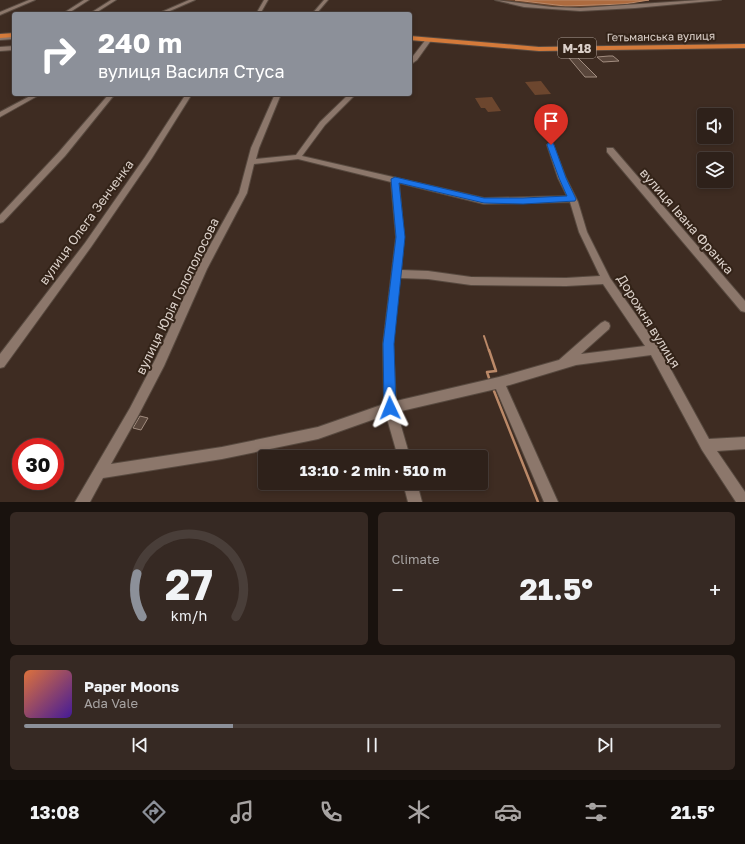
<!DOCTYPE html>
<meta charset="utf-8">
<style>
body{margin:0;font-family:"Golos Text",sans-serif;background:#362923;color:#f1f3f6;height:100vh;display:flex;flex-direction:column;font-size:15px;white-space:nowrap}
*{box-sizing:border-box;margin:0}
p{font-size:13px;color:#a7a3a2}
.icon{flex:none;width:22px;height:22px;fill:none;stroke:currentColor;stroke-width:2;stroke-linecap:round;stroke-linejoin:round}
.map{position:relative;height:502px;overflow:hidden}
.sheet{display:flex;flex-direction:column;gap:10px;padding:10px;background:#19120e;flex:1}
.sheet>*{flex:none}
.top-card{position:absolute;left:12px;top:12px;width:400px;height:84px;border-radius:4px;box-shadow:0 2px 6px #0003,0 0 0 1px #493e39;background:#8c9099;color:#fff;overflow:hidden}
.controls{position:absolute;left:697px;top:108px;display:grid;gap:8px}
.controls a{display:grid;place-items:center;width:36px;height:36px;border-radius:4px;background:#2e211a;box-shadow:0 2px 6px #0003,0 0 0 1px #493e39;font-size:20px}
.speed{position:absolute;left:12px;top:438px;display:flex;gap:8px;font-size:20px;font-weight:700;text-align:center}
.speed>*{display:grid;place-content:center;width:52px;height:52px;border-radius:50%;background:#2e211a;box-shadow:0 2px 6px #0003,0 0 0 1px #493e39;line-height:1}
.speed .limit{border:6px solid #d22;background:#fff;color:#111}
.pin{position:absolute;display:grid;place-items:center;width:34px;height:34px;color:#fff;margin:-41px -17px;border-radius:50% 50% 50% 0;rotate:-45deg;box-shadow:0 0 4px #0007}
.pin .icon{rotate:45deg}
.me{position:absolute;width:44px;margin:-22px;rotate:358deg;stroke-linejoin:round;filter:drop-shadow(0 0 3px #0008)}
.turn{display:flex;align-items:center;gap:14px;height:84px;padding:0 20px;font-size:18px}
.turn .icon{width:52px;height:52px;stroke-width:2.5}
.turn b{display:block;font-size:28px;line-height:34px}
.big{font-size:30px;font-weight:700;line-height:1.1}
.sheet .tile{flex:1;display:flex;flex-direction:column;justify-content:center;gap:6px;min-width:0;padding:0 14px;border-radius:6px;background:#362923}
.sheet .dial{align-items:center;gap:0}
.dial svg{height:104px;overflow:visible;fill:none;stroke:#493e39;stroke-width:7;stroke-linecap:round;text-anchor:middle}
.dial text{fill:#f1f3f6;stroke:none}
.song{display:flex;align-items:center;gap:12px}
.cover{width:48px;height:48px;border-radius:6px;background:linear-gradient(135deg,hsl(20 70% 55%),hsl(260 70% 35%))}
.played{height:4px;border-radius:2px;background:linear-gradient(90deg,#8c9099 30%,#493e39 30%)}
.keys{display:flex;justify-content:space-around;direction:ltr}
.heat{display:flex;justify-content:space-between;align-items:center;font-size:22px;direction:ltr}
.sheet .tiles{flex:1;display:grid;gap:10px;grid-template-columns:1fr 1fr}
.tile:last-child{grid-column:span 2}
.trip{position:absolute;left:258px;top:450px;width:230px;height:40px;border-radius:4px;background:#2e211a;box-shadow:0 2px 6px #0003,0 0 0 1px #493e39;font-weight:700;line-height:40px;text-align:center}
.tabs{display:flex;height:64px;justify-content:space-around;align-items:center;background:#120d0a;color:#a7a3a2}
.tabs .icon{width:28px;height:28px}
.tabs .active{color:#8c9099}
.tabs b{font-size:18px;color:#f1f3f6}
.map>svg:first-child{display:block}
</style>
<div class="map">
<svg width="745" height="502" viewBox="0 0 745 502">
<rect width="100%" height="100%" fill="#3e2c22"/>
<!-- green -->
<path fill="#6c462e" d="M500,0H519L566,6L632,3L643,5C594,8 548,10 500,0Z
M541,81L551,94L535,95L525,82Z
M492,97L501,111L488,112L485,108H481L475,98Z"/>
<!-- water -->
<path fill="#ad6b3f" stroke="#bb8968" d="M515,0H649L624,4L565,6Z"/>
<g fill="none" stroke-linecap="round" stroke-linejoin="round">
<!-- stream-far1 -->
<path stroke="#bb8968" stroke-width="2" d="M484,336L489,351"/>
<!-- stream -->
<path stroke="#bb8968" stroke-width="2.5" d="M489,350L496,371L487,372L489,378
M494,391L538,502"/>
</g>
<!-- building -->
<path fill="#59463b" stroke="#a28d80" d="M609,56H613L619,61L603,62L597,57Z
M577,57L597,77H585L569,58Z
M140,416L148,418L141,430L133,428Z"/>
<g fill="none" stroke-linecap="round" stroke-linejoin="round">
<!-- street casing -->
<g stroke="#57493f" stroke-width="2">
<path id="street" d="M29,0H35L0,15V12Z
M84,0H89L67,14H62Z
M111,0H116L94,14H89Z
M189,0H195L163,14H157Z
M264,0H268L260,14H256Z
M324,0H328L316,14H312Z
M495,0L552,7L580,8L700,0H721L635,8L580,11L524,7Z
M14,35V39L0,40V36Z
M427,38L432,39L417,60L410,65V60Z
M14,46V50L0,51V47Z
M34,94H41L0,117V112Z
M109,94H115L65,156L3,222L0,223V215L59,152Z
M186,94H192L152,158L91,247L4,367L0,368V354L85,243L145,157Z
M275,94H281L259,148L256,159L296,155L320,122L349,94H356L325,125L302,156L484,198L567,196L558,178L547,145L551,143L553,144L566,178L578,202L587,232L610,278L658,346L709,439L745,437V449L717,451L745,492V502H736L702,450L651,355L576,365L506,386L558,502H544L496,389L397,412L410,457H398L386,415L318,439L222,459L103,478L90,502H75L130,408L156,358L197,269L239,193L251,148ZM298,159L391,182L396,237L383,344L384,404L318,427L222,447L111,464L138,416L164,366L207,269L247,193L254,164ZM399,183L484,204L570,202L579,232L600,276L566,278L471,277L428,271L401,270L404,237ZM400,278L428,279L471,285L566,286L603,284L645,346L581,354L609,329L610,326L609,323L605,321L601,323L559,360L499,377L396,401L393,344Z
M607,148H613L745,301V312L741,311L607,152Z
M403,483H417L422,502H408Z"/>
</g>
<!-- highway casing -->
<g stroke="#57493f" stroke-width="2">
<path id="highway" d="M14,33V37L0,38V34Z
M410,36L539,47L745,44V48L539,51L410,40Z"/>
</g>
<!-- street -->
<use href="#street" fill="#8c776b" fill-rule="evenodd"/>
<!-- highway -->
<use href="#highway" fill="#d47a3a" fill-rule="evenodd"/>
</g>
<!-- route -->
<path fill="#1a73e8" stroke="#114b97" d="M548,143H553L554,145L566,178L576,199L575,201L523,204L484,203L399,183L405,237L394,344L396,408L395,412L390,414L386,412L384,408L383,344L396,237L391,179L395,177L484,198H523L567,196L559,178L547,145Z"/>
<g text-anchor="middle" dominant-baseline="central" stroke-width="4" stroke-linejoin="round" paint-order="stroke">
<!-- far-street labels -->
<g font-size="11" fill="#dbd0c9" stroke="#332318">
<text transform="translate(661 36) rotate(-1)">Гетьманська вулиця</text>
</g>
<!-- shield labels -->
<rect fill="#332318" stroke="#a99c94" stroke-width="1" x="558" y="38" width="38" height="20" rx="3"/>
<g font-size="12" font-weight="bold" fill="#dbd0c9">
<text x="577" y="48">М-18</text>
</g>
<!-- street labels -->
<g font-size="13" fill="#dbd0c9" stroke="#332318">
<text transform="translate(687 221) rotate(49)">вулиця Івана Франка</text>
<text transform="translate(86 222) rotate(-54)">вулиця Олега Зенченка</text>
<text transform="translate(177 296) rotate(-64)">вулиця Юрія Голополосова</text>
<text transform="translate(649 321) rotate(58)">Дорожня вулиця</text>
</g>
</g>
</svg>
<div class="controls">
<a><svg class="icon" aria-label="sound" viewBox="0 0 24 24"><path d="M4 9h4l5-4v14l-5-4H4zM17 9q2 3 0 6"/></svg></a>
<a><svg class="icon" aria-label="layers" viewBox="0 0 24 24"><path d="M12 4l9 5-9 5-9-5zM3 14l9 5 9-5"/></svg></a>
</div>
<div class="speed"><div class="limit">30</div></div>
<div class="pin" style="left:551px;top:145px;background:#d93025"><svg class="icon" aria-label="arrive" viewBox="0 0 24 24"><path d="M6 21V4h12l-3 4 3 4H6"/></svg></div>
<svg class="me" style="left:390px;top:408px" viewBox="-20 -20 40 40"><path d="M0-17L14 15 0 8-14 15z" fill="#1a73e8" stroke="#fff" stroke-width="4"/></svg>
<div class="trip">13:10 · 2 min · 510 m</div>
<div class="top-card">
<div class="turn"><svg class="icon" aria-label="right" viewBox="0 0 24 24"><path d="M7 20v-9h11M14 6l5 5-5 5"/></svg><div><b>240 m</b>вулиця Василя Стуса</div></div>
</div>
</div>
<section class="sheet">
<div class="tiles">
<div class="tile dial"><svg viewBox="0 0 100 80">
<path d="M14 69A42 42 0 1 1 86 69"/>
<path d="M14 69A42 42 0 0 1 10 36" stroke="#8c9099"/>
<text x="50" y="56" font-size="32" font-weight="700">27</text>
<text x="50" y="72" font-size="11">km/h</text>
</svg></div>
<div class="tile"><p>Climate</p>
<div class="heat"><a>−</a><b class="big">21.5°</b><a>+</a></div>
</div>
<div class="tile">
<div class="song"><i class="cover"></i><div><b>Paper Moons</b><p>Ada Vale</p></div></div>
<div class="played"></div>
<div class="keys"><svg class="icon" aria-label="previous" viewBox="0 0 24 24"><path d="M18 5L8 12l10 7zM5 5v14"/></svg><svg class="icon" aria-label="pause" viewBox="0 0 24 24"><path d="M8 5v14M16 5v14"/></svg><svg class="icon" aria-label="next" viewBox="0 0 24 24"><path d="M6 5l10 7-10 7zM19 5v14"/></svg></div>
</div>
</div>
</section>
<nav class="tabs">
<b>13:08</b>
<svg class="icon active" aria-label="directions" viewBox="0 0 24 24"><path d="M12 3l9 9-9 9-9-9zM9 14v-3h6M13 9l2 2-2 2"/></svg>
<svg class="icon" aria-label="music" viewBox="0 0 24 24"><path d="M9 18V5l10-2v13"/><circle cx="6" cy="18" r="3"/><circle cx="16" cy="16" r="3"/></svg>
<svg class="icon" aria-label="phone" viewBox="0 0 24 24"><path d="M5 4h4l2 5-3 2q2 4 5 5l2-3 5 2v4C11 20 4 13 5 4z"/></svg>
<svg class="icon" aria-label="climate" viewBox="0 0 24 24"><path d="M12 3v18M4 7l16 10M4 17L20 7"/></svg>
<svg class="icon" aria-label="car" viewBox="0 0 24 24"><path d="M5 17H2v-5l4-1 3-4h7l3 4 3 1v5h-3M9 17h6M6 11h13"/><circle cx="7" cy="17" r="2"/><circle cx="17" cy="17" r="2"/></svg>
<svg class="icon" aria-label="filters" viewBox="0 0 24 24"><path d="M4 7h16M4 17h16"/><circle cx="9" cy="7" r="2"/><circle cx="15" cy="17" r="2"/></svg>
<b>21.5°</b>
</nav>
